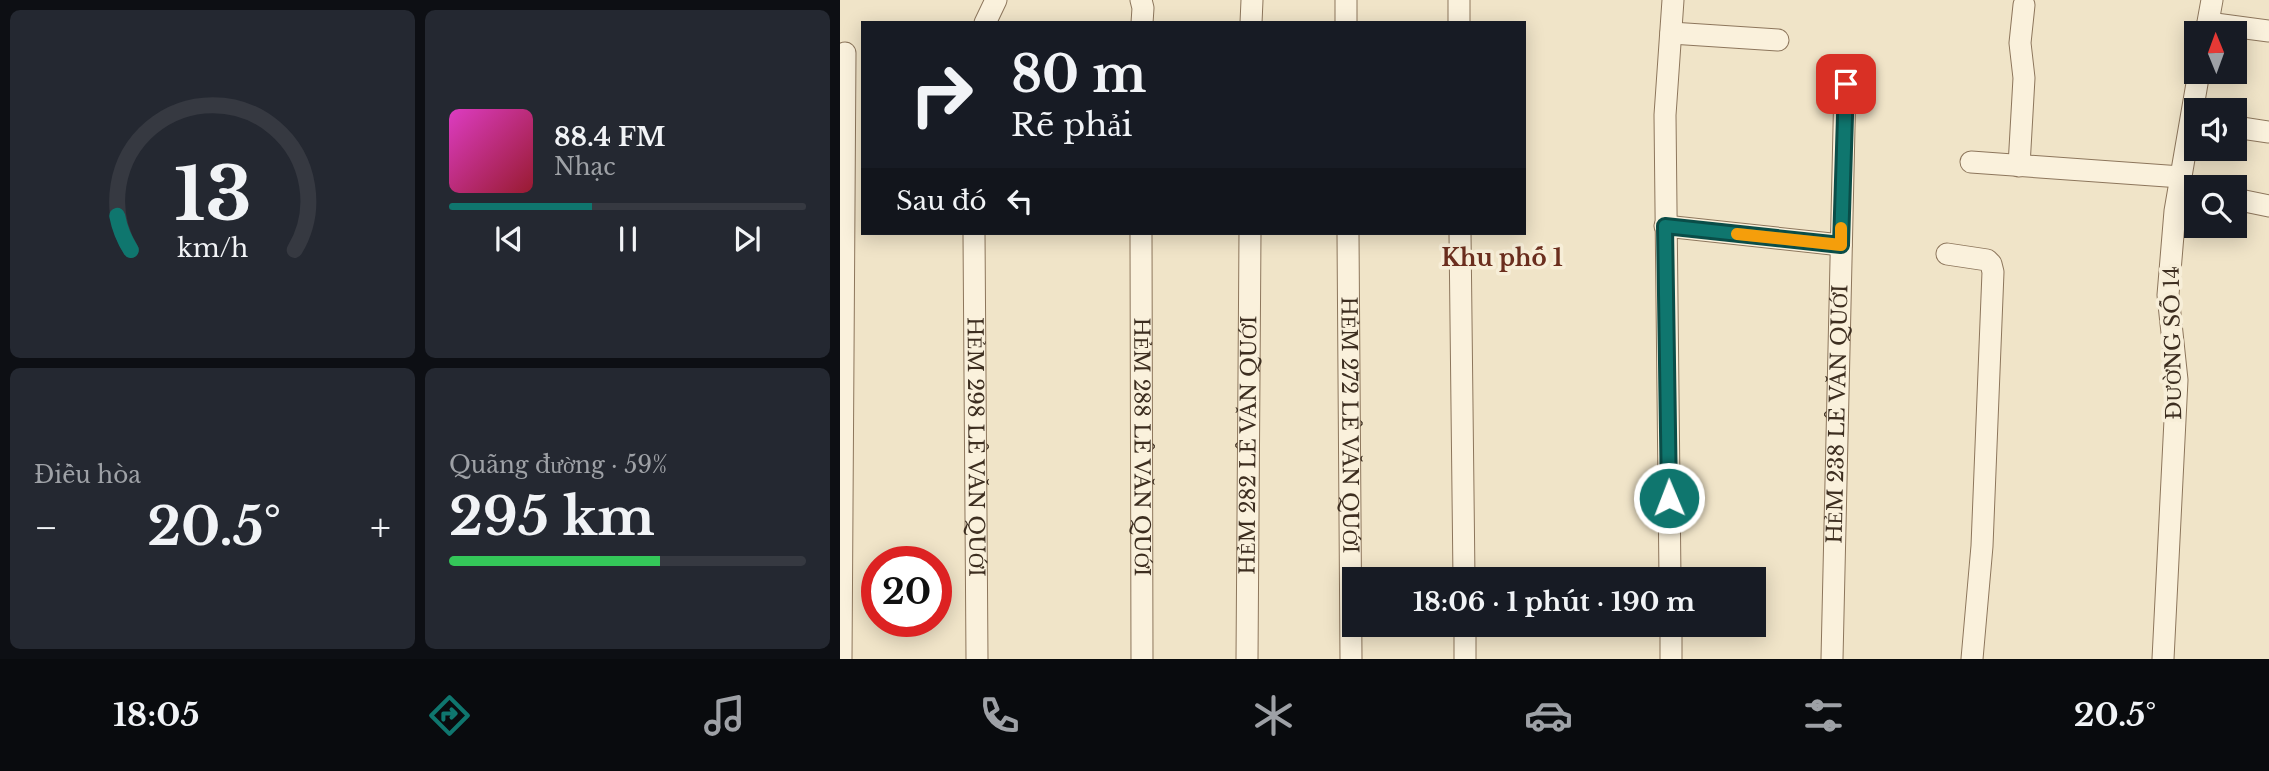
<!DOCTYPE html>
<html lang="vi">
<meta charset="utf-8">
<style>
body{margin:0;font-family:"Libre Baskerville",serif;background:#242831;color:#f1f3f6;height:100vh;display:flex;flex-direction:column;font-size:26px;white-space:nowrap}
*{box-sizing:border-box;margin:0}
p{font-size:23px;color:#9ea1a6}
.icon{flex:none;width:38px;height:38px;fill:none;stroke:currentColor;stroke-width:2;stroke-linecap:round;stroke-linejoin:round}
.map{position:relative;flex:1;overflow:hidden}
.side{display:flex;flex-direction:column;gap:10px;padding:10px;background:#0d0f14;width:840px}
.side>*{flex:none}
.guide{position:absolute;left:21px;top:21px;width:665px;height:214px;border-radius:0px;box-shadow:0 4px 18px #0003;background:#171b24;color:#f1f3f6;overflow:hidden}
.needle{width:46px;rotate:359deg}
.tools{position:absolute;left:1344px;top:21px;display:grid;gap:14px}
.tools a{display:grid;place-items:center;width:63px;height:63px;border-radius:0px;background:#171b24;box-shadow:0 4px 18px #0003;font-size:35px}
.speed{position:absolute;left:21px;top:546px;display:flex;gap:14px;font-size:35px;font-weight:700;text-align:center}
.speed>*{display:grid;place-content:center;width:91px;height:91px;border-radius:50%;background:#171b24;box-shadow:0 4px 18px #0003;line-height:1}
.speed .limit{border:10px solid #d22;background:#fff;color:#111}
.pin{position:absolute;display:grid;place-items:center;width:60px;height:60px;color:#fff;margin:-30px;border-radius:14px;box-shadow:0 4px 10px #0006}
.me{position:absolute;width:77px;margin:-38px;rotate:359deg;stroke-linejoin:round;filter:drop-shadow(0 0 5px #0008)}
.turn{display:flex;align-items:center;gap:24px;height:147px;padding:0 35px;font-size:32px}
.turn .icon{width:91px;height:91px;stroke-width:2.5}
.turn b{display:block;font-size:49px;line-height:60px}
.then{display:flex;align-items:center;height:66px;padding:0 35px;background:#0003;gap:14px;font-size:26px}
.big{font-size:52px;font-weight:800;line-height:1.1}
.side .card{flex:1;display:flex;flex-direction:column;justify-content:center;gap:10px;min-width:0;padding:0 24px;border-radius:10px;background:#242831}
.side .dial{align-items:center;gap:0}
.dial svg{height:182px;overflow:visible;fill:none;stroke:#363941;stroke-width:7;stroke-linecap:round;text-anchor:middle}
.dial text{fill:#f1f3f6;stroke:none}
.song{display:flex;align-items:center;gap:21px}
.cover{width:84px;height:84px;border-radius:10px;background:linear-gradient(135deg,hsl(310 70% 55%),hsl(350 70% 35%))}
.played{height:7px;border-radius:4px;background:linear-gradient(90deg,#0f766e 40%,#363941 40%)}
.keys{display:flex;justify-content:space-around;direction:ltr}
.heat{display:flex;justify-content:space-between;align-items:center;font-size:38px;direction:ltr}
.charge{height:10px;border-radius:5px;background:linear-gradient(90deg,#34c759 59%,#363941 0)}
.side .tiles{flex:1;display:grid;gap:10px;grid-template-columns:repeat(2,1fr)}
.trip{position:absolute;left:502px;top:567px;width:424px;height:70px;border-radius:0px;background:#171b24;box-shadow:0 4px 18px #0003;font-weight:800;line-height:70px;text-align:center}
.tabs{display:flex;height:112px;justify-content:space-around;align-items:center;background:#090b0e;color:#9ea1a6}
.tabs .icon{width:49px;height:49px}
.tabs .active{color:#0f766e}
.tabs b{font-size:32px;color:#f1f3f6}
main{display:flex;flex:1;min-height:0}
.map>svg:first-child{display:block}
</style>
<main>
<section class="side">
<div class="tiles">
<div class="card dial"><svg viewBox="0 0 100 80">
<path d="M14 69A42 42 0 1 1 86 69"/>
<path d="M14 69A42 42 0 0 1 8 54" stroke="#0f766e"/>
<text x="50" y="56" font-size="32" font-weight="700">13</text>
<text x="50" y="72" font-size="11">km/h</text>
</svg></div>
<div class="card">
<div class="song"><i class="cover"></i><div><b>88.4 FM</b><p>Nhạc</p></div></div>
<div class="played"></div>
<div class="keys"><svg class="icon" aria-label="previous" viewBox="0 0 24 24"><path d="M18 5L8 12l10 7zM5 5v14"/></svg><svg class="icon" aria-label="pause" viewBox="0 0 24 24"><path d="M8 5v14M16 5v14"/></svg><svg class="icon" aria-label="next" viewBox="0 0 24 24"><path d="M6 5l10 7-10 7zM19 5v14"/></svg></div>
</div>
<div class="card"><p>Điều hòa</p>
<div class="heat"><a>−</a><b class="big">20.5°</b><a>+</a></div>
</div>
<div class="card"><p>Quãng đường · 59%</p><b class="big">295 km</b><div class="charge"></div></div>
</div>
</section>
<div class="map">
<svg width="1429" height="659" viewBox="0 0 1429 659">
<rect width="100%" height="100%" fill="#f0e4c8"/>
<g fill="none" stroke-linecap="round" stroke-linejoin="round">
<!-- minor casing -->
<g stroke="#8d765c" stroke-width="23">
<g id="minor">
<path d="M301,0L303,8L302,23"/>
<path d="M506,0V23"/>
<path d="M145,23L156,0"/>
<path d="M411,23L412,0"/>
<path d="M619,23V0"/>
<path d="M1368,23L1429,31"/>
<path d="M831,33L938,40"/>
<path d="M1366,33L1372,0"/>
<path d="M1395,127L1429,132"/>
<path d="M1131,162L1341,177"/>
<path d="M1179,166L1184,78L1180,43L1184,5"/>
<path d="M1395,199L1429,206"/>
<path d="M825,226L1001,245"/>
<path id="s1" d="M134,233L137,659"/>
<path id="s2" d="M301,233L302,659"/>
<path id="s3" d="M508,233L511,659"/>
<path d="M620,233L624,579"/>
<path d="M1107,254L1147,260L1151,264L1153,272L1142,546L1132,659"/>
<path d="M830,579L825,115L833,0"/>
<path d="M625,625V659"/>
<path d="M831,625V659"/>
<path d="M1,659L5,53"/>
<path id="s4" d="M407,659L410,233"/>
<path id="s5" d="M992,659L1005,84"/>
<path d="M1323,659L1337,380L1328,295L1335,211L1359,72"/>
</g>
</g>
<!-- minor -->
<use href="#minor" stroke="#faf1dc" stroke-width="21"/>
</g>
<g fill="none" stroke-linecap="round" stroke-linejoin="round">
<!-- route casing -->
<g stroke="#0a4d48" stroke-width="18">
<path id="route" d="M829,498L825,226L1001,245L1006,84"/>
</g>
<!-- route -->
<use href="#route" stroke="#0f766e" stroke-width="12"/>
<!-- slow -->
<path stroke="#f59e0b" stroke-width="12" d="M897,234L1001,245V228"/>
</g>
<g text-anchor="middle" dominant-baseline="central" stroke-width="7" stroke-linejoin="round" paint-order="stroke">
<!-- street labels -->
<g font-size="21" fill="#3d2e20" stroke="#f7eed8">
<text transform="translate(1333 343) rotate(-91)">ĐƯỜNG SỐ 14</text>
<text stroke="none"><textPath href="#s5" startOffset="245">HẺM 238 LÊ VĂN QUỚI</textPath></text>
<text stroke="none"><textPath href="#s3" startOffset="192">HẺM 272 LÊ VĂN QUỚI</textPath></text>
<text stroke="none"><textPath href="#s1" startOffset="214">HẺM 298 LÊ VĂN QUỚI</textPath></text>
<text stroke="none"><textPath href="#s2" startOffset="214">HẺM 288 LÊ VĂN QUỚI</textPath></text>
<text stroke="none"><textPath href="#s4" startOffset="214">HẺM 282 LÊ VĂN QUỚI</textPath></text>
</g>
<!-- neighbourhood labels -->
<g font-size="23" font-weight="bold" fill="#6b2e1e" stroke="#f7eed8">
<text x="662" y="258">Khu phố 1</text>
</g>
</g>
</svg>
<div class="tools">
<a><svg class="needle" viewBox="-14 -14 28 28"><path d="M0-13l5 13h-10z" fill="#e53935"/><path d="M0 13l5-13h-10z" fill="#9ea1a6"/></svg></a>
<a><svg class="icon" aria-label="sound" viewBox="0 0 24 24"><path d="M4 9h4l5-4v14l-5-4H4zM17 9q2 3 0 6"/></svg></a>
<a><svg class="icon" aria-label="search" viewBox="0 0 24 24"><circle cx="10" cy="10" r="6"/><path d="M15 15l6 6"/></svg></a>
</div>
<div class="speed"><div class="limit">20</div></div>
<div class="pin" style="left:1006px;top:84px;background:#d93025"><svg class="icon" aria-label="arrive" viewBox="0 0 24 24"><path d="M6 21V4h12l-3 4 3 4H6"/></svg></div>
<svg class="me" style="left:829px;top:498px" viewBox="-20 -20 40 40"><circle r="17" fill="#0f766e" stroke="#fff" stroke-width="3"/><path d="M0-11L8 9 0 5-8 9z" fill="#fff"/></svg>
<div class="trip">18:06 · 1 phút · 190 m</div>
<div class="guide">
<div class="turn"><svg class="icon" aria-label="right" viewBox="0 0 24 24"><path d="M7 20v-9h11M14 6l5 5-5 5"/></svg><div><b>80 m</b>Rẽ phải</div></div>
<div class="then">Sau đó<svg class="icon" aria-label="left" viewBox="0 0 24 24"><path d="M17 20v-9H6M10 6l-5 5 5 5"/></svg></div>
</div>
</div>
</main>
<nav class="tabs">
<b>18:05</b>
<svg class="icon active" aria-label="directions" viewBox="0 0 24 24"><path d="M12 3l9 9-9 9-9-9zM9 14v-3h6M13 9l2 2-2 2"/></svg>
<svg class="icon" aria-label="music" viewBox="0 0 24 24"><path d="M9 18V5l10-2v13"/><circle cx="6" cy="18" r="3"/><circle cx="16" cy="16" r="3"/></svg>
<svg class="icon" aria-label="phone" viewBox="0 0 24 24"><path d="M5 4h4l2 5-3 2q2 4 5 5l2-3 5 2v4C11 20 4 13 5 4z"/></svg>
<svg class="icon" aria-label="climate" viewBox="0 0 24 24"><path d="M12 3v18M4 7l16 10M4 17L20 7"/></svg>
<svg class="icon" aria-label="car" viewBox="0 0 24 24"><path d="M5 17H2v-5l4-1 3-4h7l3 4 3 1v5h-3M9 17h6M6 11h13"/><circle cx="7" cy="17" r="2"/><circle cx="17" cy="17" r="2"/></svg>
<svg class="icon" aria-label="filters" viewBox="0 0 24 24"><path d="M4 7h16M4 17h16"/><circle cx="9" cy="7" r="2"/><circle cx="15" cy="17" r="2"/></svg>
<b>20.5°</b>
</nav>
